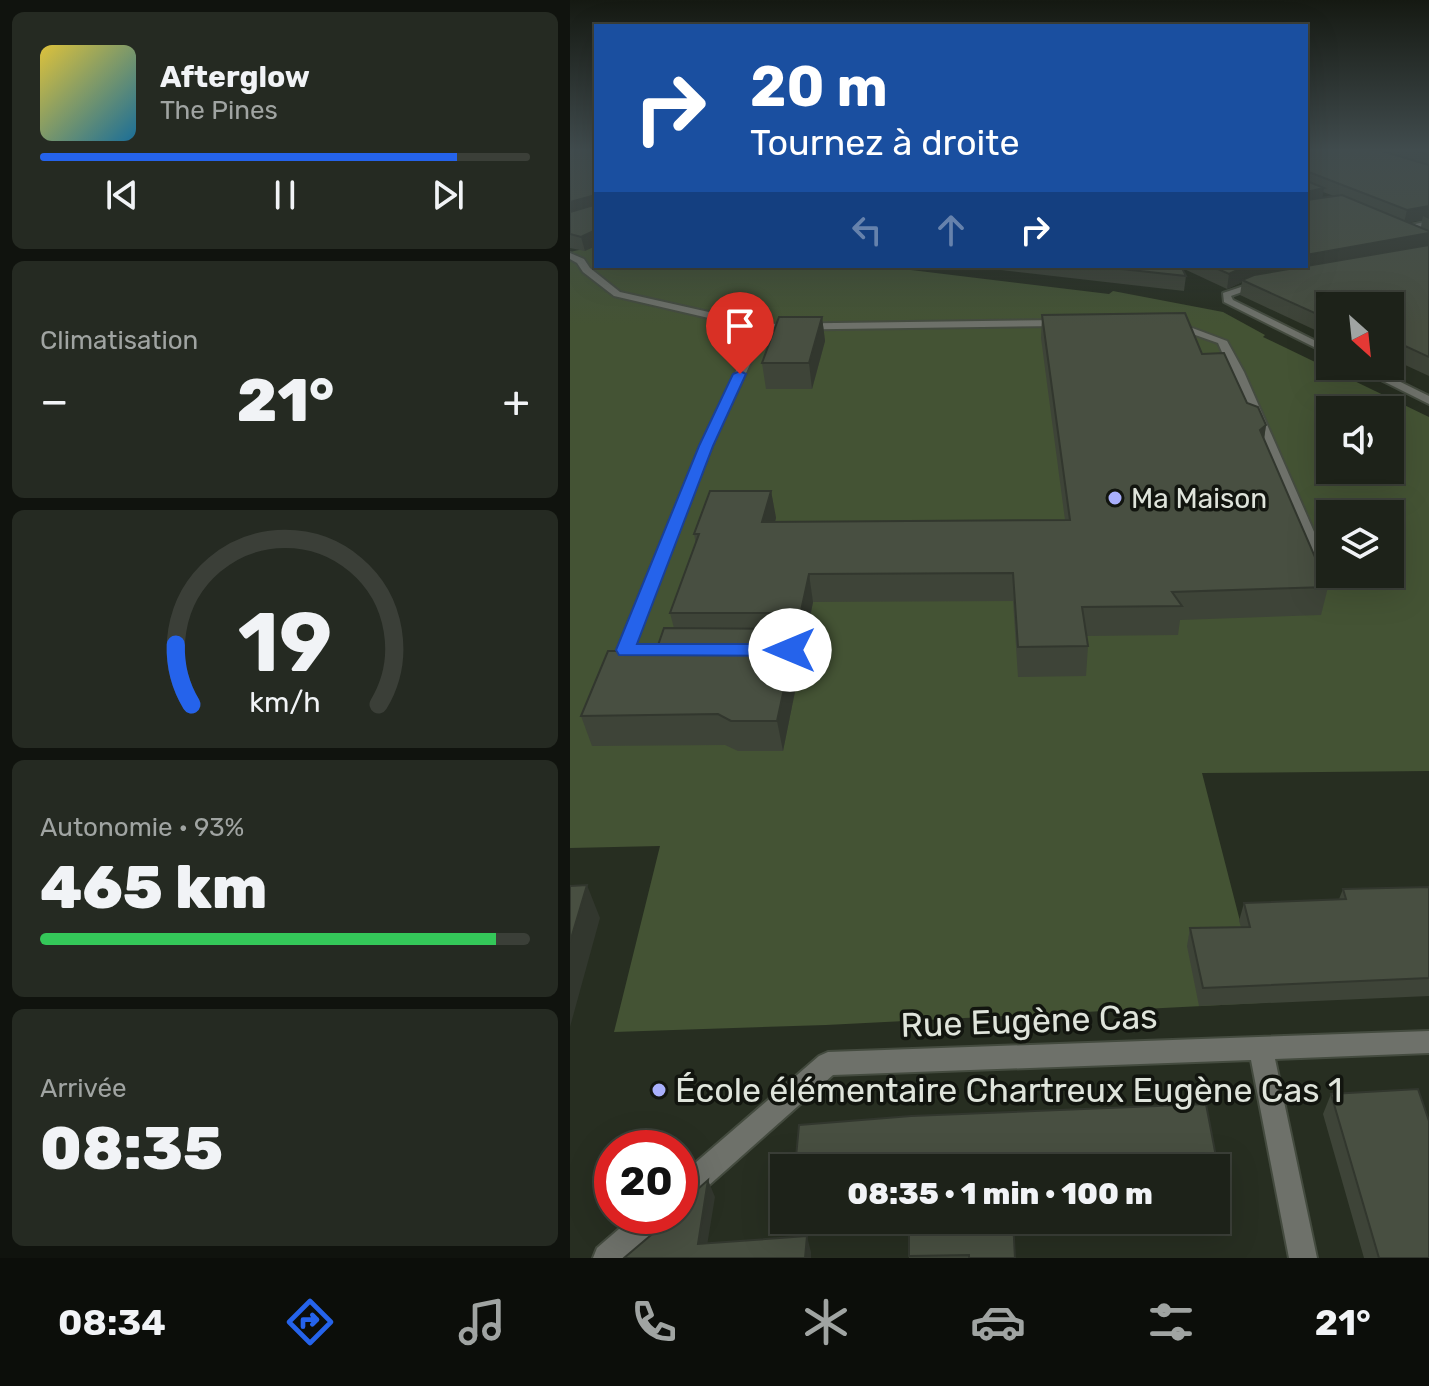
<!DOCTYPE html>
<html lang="fr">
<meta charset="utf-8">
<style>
body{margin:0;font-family:Rubik,sans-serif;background:#252a22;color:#f1f3f6;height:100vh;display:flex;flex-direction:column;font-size:30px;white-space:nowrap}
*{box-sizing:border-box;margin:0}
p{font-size:26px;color:#a0a4a2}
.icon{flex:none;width:44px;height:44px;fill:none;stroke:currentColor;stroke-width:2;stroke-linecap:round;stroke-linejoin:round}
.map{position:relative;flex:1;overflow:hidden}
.details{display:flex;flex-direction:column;gap:12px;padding:12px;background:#10130e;width:570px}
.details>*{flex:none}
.banner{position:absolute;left:24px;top:24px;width:714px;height:244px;border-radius:0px;box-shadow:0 8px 32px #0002,0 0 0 2px #3b3f38;background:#1a4fa0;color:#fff;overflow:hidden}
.needle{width:52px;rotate:153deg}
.fabs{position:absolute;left:746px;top:292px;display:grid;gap:16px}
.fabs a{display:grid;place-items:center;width:88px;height:88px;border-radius:0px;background:#1d2219;box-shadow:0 8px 32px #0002,0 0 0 2px #3b3f38;font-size:40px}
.speed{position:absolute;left:24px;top:1130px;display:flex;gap:16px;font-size:40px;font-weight:700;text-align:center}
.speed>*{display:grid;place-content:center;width:104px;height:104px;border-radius:50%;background:#1d2219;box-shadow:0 8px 32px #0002,0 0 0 2px #3b3f38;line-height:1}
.speed .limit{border:12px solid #d22;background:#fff;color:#111}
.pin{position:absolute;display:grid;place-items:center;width:68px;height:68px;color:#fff;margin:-82px -34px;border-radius:50% 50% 50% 0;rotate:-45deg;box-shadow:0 0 8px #0007}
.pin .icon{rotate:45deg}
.me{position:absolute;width:88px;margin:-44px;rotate:270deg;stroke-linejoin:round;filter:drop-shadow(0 0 6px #0008)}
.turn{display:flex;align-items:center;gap:28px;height:168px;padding:0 24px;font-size:36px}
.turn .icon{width:104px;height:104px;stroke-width:2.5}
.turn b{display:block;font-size:56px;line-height:68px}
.lanes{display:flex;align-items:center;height:76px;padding:0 24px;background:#0003;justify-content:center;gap:40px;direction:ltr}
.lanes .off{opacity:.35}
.big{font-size:60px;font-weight:800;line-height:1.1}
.details .widget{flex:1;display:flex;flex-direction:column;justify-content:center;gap:12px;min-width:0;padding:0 28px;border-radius:12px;background:#252a22}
.details .dial{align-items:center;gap:0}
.dial svg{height:208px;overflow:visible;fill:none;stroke:#3b3f38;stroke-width:7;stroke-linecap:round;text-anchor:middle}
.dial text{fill:#f1f3f6;stroke:none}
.song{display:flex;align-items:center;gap:24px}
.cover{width:96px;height:96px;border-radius:12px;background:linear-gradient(135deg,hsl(50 70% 55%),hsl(200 70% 35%))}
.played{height:8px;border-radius:4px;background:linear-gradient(90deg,#2563eb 85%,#3b3f38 85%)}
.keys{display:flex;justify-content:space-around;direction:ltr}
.heat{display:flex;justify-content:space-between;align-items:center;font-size:44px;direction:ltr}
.charge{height:12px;border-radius:6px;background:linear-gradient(90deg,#34c759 93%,#3b3f38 0)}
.trip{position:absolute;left:200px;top:1154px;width:460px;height:80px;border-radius:0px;background:#1d2219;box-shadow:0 8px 32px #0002,0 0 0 2px #3b3f38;font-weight:800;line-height:80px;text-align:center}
.tabs{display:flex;height:128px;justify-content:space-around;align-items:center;background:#0c0e0a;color:#a0a4a2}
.tabs .icon{width:56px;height:56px}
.tabs .current{color:#2563eb}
.tabs b{font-size:36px;color:#f1f3f6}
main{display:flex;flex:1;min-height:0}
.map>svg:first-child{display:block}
</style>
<main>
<section class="details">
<div class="widget">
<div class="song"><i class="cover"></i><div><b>Afterglow</b><p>The Pines</p></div></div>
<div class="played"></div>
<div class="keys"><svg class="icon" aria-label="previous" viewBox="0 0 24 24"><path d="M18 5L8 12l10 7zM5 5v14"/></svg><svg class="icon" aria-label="pause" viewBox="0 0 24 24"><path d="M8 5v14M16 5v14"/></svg><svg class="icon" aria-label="next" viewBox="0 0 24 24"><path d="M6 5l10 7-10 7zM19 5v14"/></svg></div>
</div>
<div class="widget"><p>Climatisation</p>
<div class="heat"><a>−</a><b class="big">21°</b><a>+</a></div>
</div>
<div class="widget dial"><svg viewBox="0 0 100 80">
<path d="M14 69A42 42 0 1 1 86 69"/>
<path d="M14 69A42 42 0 0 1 8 46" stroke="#2563eb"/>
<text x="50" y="56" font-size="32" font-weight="700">19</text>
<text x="50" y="72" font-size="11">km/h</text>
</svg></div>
<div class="widget"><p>Autonomie · 93%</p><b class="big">465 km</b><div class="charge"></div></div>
<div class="widget"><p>Arrivée</p><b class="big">08:35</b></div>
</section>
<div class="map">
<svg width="859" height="1258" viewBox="0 0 859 1258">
<rect width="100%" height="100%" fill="#272e21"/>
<!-- green -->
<path fill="#445334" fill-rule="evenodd" d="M26,246V266H308L539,294L543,291L653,312L695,335L693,337L859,417V771L632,773L691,1003L256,1025L44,1032L90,846L0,848V252ZM760,410H820V470H760ZM760,514H820V574H760Z"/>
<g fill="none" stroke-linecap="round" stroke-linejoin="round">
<!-- service casing -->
<g stroke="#444b3f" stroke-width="4">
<path id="service" d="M859,221V225L831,231L827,228Z
M0,253L14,259L20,268L50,292L192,324L490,320L495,323L490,326L196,330L142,446L65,645H108L116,650C107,658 56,658 47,650L130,446L186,329L44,296L13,272L7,263L0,259Z
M601,320L657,341L674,372L759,566L757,569L752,570L745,566L648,343L597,325L596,323Z"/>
</g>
<!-- minor casing -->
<g stroke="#444b3f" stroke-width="4">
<path id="minor" d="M689,281L697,283L661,296L663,300L760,348V355L654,302L653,293Z
M783,366H798L859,396V404Z
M859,1031V1053L705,1059L747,1258H719L681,1060L263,1075L119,1203L110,1207V1176L249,1056L258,1052Z
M64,1216H99L95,1226L58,1258H23L27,1248Z"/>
</g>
<!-- service -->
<use href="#service" fill="#6e716a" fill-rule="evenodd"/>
<!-- minor -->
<use href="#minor" fill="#6e716a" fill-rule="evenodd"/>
</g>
<!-- wall -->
<path fill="#3e4438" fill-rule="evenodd" d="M0,148L15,251L0,248Z
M736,148H859V376L820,358V306H760V337L670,295L672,282L657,289L612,268L616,276L614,291L405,267V266H736ZM753,192L764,196L752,198ZM852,220L851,227L839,222Z
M472,315L632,354L696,425L694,440L758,587L751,615L610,620L608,635L516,636L518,646L516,676L448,677L443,601L243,602L213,751H168L155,745L22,746L11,716L86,651L104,628L100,613L126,544L124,534L201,491L206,518L205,522L495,520L471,338Z
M252,317L255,341L242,389H196L192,363Z
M859,887V996L629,1006L617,946L620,928L671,927L669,921L674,903L769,899L773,889Z
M761,1094L859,1258H794L753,1114Z
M636,1104L655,1204L650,1220L549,1225V1220H646V1168H225L229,1125L341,1116Z
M339,1220L445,1258H339Z"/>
<!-- shaded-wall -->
<path fill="#32372e" d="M754,188L752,201L736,205V192Z
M25,195L26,209L0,217V202Z
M859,206V219L853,216L852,220L834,223L837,210Z
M26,230V246L15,251L11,237Z
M859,233V245L672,280V282L657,289L659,274L676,266H736V255Z
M252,317L255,341L242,389L239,363Z
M696,425L692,451L690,430Z
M201,491L206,518L197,549L192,522Z
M239,574L243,602L213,751L207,721Z
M17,885L30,918L0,1027V942Z
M138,1180L145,1197L135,1258L128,1244Z
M237,1236L241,1252V1258H235Z"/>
<!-- building -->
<path fill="#484f41" stroke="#32372e" stroke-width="2" d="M0,148H26V230L11,237L0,234V212L24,205L25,195L0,202Z
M736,148H781L812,151L859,165V206L837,210L736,171Z
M839,148H859V155Z
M736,172L737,181L754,188L736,192V200L772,195L859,231V233L736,255Z
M859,245V357L820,339V306H760V320L672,280L684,275Z
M524,266H611L616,276Z
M641,266H676L659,274Z
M615,313L632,354L654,353L677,403L688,407L696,425L690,430L758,587L602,592L612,606L512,607L518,646L448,647L443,573L239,574L207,721H161L148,714L11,716L38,651H86L94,628L215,629L226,622L215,613H100L129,534H124L140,491H201L192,522L500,520L472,315Z
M209,317H252L239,363H192Z
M17,885L0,942V886Z
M859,887V978L633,988L620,928L680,927L674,903L776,899L773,889Z
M848,1089L859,1121V1258H809L761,1094Z
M636,1104L655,1204L646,1205V1168H225L229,1125L341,1116Z
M138,1180L128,1244L237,1236L235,1258H54L87,1230L88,1226L98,1216H110V1205Z
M339,1220H443L445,1258H399V1255L339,1256Z"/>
<!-- sky -->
<linearGradient id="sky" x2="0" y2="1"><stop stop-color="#151912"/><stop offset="0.46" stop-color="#414c4e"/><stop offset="1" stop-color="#414c4e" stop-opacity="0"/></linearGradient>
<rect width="859" height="325" fill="url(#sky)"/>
<!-- route -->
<path fill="#2563eb" stroke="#184099" stroke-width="2" d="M170,371L176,374L143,446L67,644H220L230,650L220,656L49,655L46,650L129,446L163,374Z"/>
<!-- markers -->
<g fill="#a9b0fc" stroke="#12150f" stroke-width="3">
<circle cx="545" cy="498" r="8"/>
<circle cx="89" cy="1090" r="8"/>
</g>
<g text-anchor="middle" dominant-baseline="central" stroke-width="7" stroke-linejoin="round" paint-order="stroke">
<!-- poi labels -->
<g font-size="28" fill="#dfe4db" stroke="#12150f" text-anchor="start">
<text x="561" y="498">Ma Maison</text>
</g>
<!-- near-street labels -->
<g font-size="34" fill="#dfe4db" stroke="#12150f">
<text transform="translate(459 1021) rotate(-2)">Rue Eugène Cas</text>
</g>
<!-- near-poi labels -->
<g font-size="34" fill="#dfe4db" stroke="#12150f" text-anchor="start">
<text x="105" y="1090">École élémentaire Chartreux Eugène Cas 1</text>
</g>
</g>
</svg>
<div class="fabs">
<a><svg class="needle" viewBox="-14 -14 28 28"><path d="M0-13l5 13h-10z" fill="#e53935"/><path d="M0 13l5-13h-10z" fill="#a0a4a2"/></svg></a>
<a><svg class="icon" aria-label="sound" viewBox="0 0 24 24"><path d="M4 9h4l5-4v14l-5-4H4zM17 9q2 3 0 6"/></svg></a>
<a><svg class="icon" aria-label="layers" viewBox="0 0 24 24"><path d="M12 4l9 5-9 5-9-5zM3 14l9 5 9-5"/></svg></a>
</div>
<div class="speed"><div class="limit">20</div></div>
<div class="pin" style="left:170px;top:374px;background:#d93025"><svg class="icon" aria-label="arrive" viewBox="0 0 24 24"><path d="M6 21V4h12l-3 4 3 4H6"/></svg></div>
<svg class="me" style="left:220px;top:650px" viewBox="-20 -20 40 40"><circle r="19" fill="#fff"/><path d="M0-13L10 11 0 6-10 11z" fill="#2563eb"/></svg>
<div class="trip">08:35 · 1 min · 100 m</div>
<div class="banner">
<div class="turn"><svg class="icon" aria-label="right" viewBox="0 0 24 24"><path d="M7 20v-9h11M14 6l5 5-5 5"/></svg><div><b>20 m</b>Tournez à droite</div></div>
<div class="lanes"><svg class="icon off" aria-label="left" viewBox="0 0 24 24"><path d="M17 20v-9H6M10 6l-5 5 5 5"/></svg><svg class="icon off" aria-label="ahead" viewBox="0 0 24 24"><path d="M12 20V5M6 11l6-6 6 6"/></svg><svg class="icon" aria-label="right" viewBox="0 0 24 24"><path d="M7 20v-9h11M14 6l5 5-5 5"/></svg></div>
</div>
</div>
</main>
<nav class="tabs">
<b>08:34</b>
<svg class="icon current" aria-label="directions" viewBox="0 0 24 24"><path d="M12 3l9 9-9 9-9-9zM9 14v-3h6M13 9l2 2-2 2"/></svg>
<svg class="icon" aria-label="music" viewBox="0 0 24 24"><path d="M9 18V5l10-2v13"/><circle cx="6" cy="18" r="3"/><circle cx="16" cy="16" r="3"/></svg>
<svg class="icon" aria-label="phone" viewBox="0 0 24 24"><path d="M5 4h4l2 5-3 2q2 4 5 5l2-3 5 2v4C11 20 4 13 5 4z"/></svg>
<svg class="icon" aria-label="climate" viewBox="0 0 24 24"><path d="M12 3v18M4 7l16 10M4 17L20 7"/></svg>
<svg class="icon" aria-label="car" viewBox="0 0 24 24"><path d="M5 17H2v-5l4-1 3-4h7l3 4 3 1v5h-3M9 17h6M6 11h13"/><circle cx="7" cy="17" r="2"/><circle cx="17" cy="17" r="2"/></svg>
<svg class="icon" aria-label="filters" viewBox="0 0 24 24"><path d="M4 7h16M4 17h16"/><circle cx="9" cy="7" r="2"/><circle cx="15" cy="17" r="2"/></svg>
<b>21°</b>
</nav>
